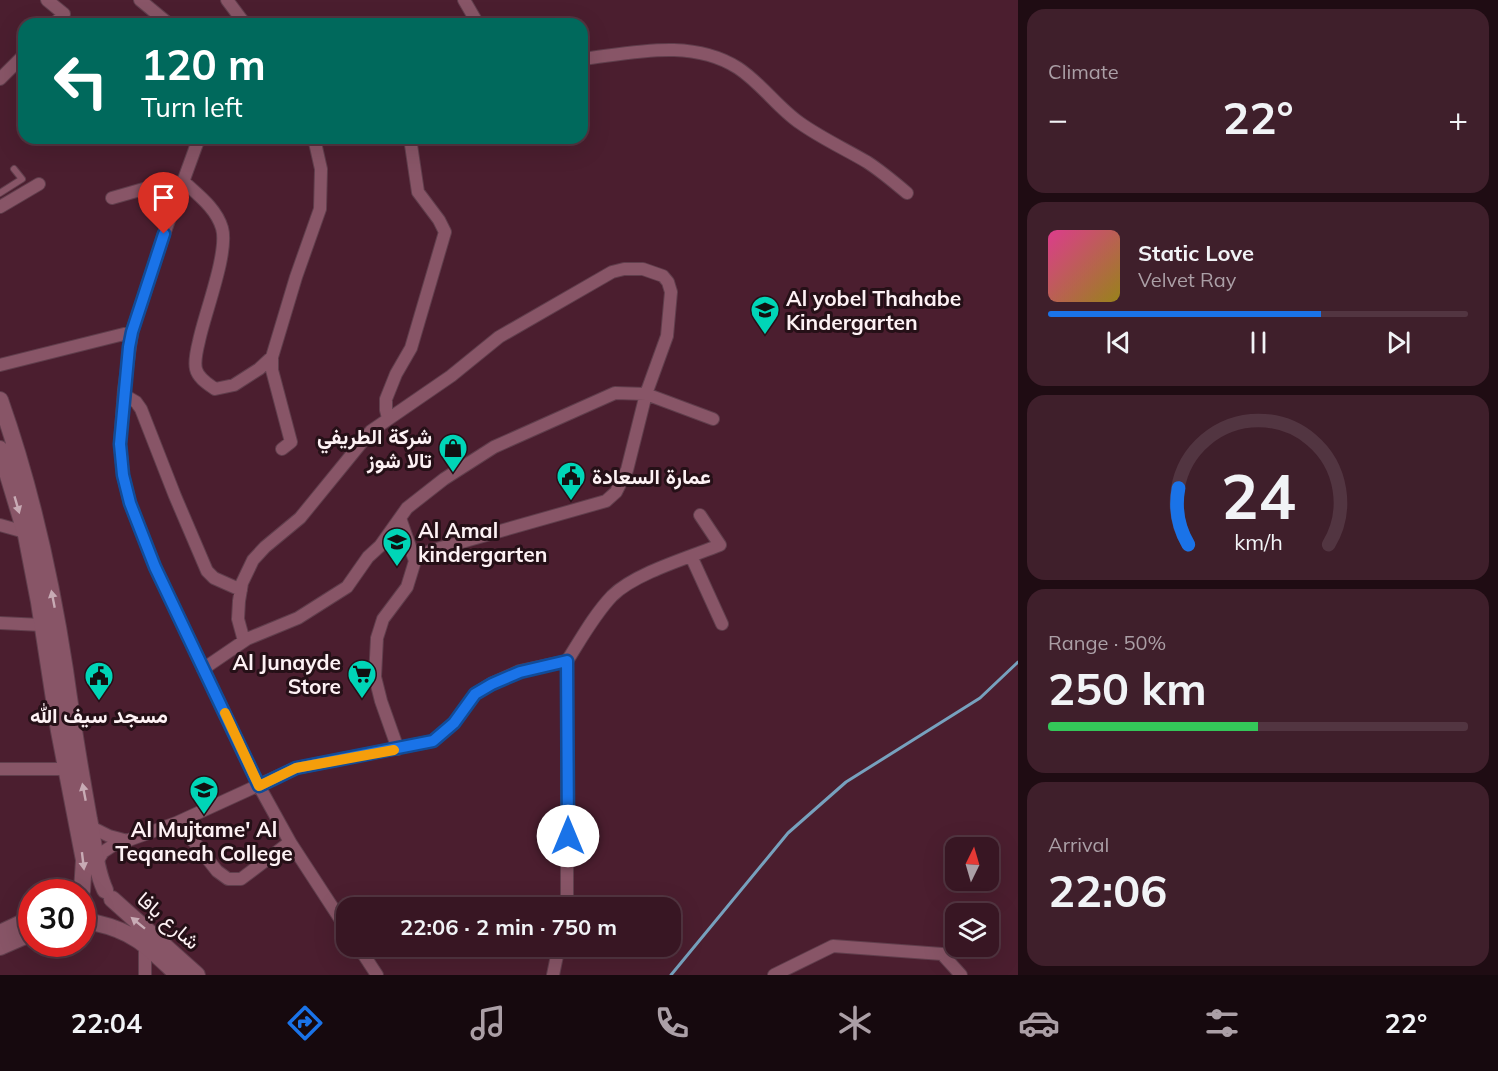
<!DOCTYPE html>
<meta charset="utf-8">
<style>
body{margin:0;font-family:Mulish,Vazirmatn,sans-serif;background:#3f1f2b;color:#f1f3f6;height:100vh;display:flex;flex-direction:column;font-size:22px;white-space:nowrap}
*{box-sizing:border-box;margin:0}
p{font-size:20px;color:#ab9fa6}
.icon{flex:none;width:33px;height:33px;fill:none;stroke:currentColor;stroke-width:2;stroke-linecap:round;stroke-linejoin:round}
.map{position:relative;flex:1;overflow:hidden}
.panel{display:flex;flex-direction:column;gap:9px;padding:9px;background:#1f0c13;width:480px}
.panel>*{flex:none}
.banner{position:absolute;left:18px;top:18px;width:570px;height:126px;border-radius:18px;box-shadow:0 6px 24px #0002,0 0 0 2px #523541;background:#00695c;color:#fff;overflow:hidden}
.needle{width:39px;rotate:5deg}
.fabs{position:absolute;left:945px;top:837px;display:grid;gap:12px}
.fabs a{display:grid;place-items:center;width:54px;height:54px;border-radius:12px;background:#381623;box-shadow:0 6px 24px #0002,0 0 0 2px #523541;font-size:30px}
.speed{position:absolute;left:18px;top:879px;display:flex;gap:12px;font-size:30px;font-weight:700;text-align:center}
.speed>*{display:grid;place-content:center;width:78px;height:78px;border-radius:50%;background:#381623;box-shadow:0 6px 24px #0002,0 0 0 2px #523541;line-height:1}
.speed .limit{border:9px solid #d22;background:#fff;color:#111}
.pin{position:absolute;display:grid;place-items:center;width:51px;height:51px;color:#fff;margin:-62px -26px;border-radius:50% 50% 50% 0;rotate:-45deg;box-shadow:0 0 6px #0007}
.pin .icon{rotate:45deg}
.me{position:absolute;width:66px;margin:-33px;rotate:0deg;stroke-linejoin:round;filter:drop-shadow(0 0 4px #0008)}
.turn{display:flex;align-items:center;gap:21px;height:126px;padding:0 24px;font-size:27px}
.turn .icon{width:78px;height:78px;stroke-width:2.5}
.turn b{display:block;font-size:42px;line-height:51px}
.big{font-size:45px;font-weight:700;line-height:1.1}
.panel .tile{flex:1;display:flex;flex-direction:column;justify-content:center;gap:9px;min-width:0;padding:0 21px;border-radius:18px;background:#3f1f2b}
.panel .dial{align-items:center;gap:0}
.dial svg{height:156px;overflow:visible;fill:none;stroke:#523541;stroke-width:7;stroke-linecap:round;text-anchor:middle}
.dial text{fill:#f1f3f6;stroke:none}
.song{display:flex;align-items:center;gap:18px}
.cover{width:72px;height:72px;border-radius:9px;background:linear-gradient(135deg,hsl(330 70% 55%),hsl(50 70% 35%))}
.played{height:6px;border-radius:3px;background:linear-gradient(90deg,#1a73e8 65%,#523541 65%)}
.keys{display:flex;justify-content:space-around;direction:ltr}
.heat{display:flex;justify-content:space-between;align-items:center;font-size:33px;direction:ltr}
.charge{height:9px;border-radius:4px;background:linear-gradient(90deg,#34c759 50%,#523541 0)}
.trip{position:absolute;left:336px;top:897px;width:345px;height:60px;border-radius:18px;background:#381623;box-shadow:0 6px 24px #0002,0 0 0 2px #523541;font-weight:700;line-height:60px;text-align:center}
.tab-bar{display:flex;height:96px;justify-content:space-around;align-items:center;background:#16090e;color:#ab9fa6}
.tab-bar .icon{width:42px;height:42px}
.tab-bar .on{color:#1a73e8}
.tab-bar b{font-size:27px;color:#f1f3f6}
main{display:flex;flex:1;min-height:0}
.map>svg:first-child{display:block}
</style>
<main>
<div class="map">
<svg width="1018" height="975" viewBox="0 0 1018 975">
<rect width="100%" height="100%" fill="#4b1e2f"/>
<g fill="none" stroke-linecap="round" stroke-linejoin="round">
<!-- stream -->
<path stroke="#77a1be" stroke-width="3" d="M671,975L788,833L846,782L980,698L1018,662"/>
<!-- lane casing -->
<g stroke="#603e4c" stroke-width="8">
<path id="lane" d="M0,193L22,179L14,169"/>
</g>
<!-- street casing -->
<g stroke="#603e4c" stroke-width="14">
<path id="street" d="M47,0L64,14L54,24
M140,0L169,24
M227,0L245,24
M464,0L478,24
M582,59C633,53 691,38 738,68C761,83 778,108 800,123C821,138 845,149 867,162C881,171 894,182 907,193
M0,79L24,55
M199,138L164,234L132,332L124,390L120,444L123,475L130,503L155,567L259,786L290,842
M112,198L161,184L184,182C198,195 216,208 222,228C229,252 204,315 199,341C197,349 194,361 196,369C198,378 208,384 215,389L234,385L259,369L272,357L296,277L320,209L321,169L314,138
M0,207L39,184
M272,357V370L291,442L282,449
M0,365L132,332
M124,395L136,402L141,409L175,496L207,571L214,578L241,590
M388,418L386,410V399L396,374L411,348L445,232L439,220L418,192L410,138
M400,518L415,561
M0,525L25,532
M691,556L722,624
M0,623L42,625
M244,641L238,619L239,601L242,583L253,560L265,547L300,518L371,431L451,376L499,337L612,272L624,269H643L663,276L668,282L671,292L667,336L646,394L627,470L616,492L606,501L430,551L415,561L407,587L383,619L377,638L375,677L381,701L398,749
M567,661V908
M203,669L247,639L298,618L347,587L368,557L380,546L407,508L444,479L494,447L615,393L646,394L713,419
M0,769H73
M176,823L188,834L217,871L228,879H241L290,842L346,928
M91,827L109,836L124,840
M97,862L103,852L112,846L176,823L296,768L433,741L454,723L475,694L491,684L520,671L567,661C581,639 594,615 612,596C635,573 690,557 720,545L700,515
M358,946L377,975
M145,975V945
M553,975L559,946
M774,975L833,946L942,954L961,975"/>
</g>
<!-- secondary casing -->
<g stroke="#603e4c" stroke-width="18">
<path id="secondary" d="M0,400C31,488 51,578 65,670C72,720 80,769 89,819C94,842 95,868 105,890
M0,449L26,535L39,602L59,731L84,860L82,891
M112,899L197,975
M96,923C136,932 149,948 178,975
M0,933L32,918
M0,947L32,933"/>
</g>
<!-- lane -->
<use href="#lane" stroke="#885567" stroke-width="6"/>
<!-- street -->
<use href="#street" stroke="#885567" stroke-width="12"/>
<!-- secondary -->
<use href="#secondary" stroke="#885567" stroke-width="16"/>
</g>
<!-- one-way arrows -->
<defs><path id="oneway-solid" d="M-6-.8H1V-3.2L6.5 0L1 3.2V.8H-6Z" transform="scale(1.5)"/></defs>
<g fill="#c8abb5">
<use href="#oneway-solid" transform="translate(17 505) rotate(74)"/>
<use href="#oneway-solid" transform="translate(53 599) rotate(-101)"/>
<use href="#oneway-solid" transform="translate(84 792) rotate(-101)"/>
<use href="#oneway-solid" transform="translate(83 861) rotate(83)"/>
<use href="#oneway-solid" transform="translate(138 923) rotate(-141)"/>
</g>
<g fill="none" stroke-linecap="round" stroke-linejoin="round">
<!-- route casing -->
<g stroke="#114b97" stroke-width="15">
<path id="route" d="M164,234L132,332L129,347L120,444L123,475L130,503L155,567L259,786L296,768L433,741L454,723L475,694L492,684L520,672L567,661L568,836"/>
</g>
<!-- route -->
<use href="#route" stroke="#1a73e8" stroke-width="10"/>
<!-- slow -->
<path stroke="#f59e0b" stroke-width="10" d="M225,713L259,786L296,768L394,750"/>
</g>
<!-- icons -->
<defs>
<g id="school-pin" transform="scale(1.5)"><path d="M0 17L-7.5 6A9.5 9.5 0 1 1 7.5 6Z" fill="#00d5b7" stroke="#251017"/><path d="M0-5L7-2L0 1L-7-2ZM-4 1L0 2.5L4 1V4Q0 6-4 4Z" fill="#111"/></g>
<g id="shop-pin" transform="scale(1.5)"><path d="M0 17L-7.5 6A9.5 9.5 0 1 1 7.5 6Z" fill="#00d5b7" stroke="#251017"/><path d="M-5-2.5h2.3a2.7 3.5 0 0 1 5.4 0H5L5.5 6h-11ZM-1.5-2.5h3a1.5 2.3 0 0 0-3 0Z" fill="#111"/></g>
<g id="civic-pin" transform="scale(1.5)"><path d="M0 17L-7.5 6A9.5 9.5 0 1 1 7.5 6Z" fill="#00d5b7" stroke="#251017"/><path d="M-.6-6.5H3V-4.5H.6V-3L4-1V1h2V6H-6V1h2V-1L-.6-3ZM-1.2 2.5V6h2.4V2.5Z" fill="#111"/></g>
<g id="supermarket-pin" transform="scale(1.5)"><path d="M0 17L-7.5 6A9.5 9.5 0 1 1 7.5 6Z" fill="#00d5b7" stroke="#251017"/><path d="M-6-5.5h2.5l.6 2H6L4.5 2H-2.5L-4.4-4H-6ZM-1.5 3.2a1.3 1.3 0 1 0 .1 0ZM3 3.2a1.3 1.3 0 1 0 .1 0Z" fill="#111"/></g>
<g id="university-pin" transform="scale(1.5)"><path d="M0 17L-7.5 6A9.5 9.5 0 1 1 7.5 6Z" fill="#00d5b7" stroke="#251017"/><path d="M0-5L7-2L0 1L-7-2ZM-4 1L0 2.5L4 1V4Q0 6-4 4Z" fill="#111"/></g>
</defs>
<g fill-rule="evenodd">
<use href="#school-pin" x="765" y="310"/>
<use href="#shop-pin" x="453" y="448"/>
<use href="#civic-pin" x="571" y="476"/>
<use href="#school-pin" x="397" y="542"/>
<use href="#supermarket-pin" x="362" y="674"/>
<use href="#civic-pin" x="99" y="676"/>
<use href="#university-pin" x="204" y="790"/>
</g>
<g text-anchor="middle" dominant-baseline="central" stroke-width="6" stroke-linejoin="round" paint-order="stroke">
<!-- poi labels -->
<g font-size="21" font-weight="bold" fill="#fdf1f4" stroke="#251017" text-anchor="start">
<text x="786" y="298">Al yobel Thahabe<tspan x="786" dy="24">Kindergarten</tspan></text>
<text x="432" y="436" text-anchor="end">شركة الطريفي<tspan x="432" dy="24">تالا شوز</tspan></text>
<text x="592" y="476">عمارة السعادة</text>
<text x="418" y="530">Al Amal<tspan x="418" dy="24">kindergarten</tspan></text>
<text x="341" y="662" text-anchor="end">Al Junayde<tspan x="341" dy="24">Store</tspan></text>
<text x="99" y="715" text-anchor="middle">مسجد سيف الله</text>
<text x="204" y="829" text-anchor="middle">Al Mujtame' Al<tspan x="204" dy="24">Teqaneah College</tspan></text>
</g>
<!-- street labels -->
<g font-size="21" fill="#fdf1f4" stroke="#251017">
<text transform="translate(169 920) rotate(41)">شارع يافا</text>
</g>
</g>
</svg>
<div class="fabs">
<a><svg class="needle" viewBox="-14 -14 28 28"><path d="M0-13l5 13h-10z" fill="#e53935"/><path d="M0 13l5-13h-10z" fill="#ab9fa6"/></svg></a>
<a><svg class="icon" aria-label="layers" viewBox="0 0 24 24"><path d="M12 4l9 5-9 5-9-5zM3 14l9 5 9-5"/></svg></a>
</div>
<div class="speed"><div class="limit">30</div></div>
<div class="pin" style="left:164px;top:234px;background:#d93025"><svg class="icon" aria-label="arrive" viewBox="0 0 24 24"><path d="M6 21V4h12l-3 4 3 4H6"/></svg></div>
<svg class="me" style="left:568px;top:836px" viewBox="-20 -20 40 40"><circle r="19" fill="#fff"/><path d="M0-13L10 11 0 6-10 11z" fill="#1a73e8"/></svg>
<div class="trip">22:06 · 2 min · 750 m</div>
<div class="banner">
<div class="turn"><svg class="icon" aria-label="left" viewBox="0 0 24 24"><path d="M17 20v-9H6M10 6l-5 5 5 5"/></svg><div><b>120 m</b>Turn left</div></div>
</div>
</div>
<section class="panel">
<div class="tile"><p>Climate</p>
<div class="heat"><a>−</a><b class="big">22°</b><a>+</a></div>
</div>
<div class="tile">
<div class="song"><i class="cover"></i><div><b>Static Love</b><p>Velvet Ray</p></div></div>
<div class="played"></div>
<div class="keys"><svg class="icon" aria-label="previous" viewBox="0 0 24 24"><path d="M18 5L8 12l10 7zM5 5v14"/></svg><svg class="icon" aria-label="pause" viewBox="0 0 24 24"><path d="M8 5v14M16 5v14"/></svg><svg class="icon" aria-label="next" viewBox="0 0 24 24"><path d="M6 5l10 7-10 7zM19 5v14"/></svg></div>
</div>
<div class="tile dial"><svg viewBox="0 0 100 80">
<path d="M14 69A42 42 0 1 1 86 69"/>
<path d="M14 69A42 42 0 0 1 9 40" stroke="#1a73e8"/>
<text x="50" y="56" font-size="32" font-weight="700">24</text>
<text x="50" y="72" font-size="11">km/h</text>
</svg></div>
<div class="tile"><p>Range · 50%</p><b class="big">250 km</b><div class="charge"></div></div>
<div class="tile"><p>Arrival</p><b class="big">22:06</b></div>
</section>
</main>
<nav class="tab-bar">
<b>22:04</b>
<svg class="icon on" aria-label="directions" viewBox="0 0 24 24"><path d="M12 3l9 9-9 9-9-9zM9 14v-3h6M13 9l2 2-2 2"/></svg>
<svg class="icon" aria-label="music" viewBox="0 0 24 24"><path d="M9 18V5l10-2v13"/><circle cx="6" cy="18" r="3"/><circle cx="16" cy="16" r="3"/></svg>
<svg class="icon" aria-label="phone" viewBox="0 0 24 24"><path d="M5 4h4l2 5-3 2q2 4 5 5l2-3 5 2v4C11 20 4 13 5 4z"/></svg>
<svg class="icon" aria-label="climate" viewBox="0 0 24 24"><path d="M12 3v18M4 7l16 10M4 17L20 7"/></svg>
<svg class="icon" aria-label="car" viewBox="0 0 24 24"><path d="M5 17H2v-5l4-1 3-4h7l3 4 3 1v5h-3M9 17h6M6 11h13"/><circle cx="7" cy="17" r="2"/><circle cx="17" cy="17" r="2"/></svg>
<svg class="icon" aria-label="filters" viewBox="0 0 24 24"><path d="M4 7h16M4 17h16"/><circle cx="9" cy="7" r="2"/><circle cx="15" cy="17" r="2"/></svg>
<b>22°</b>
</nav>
